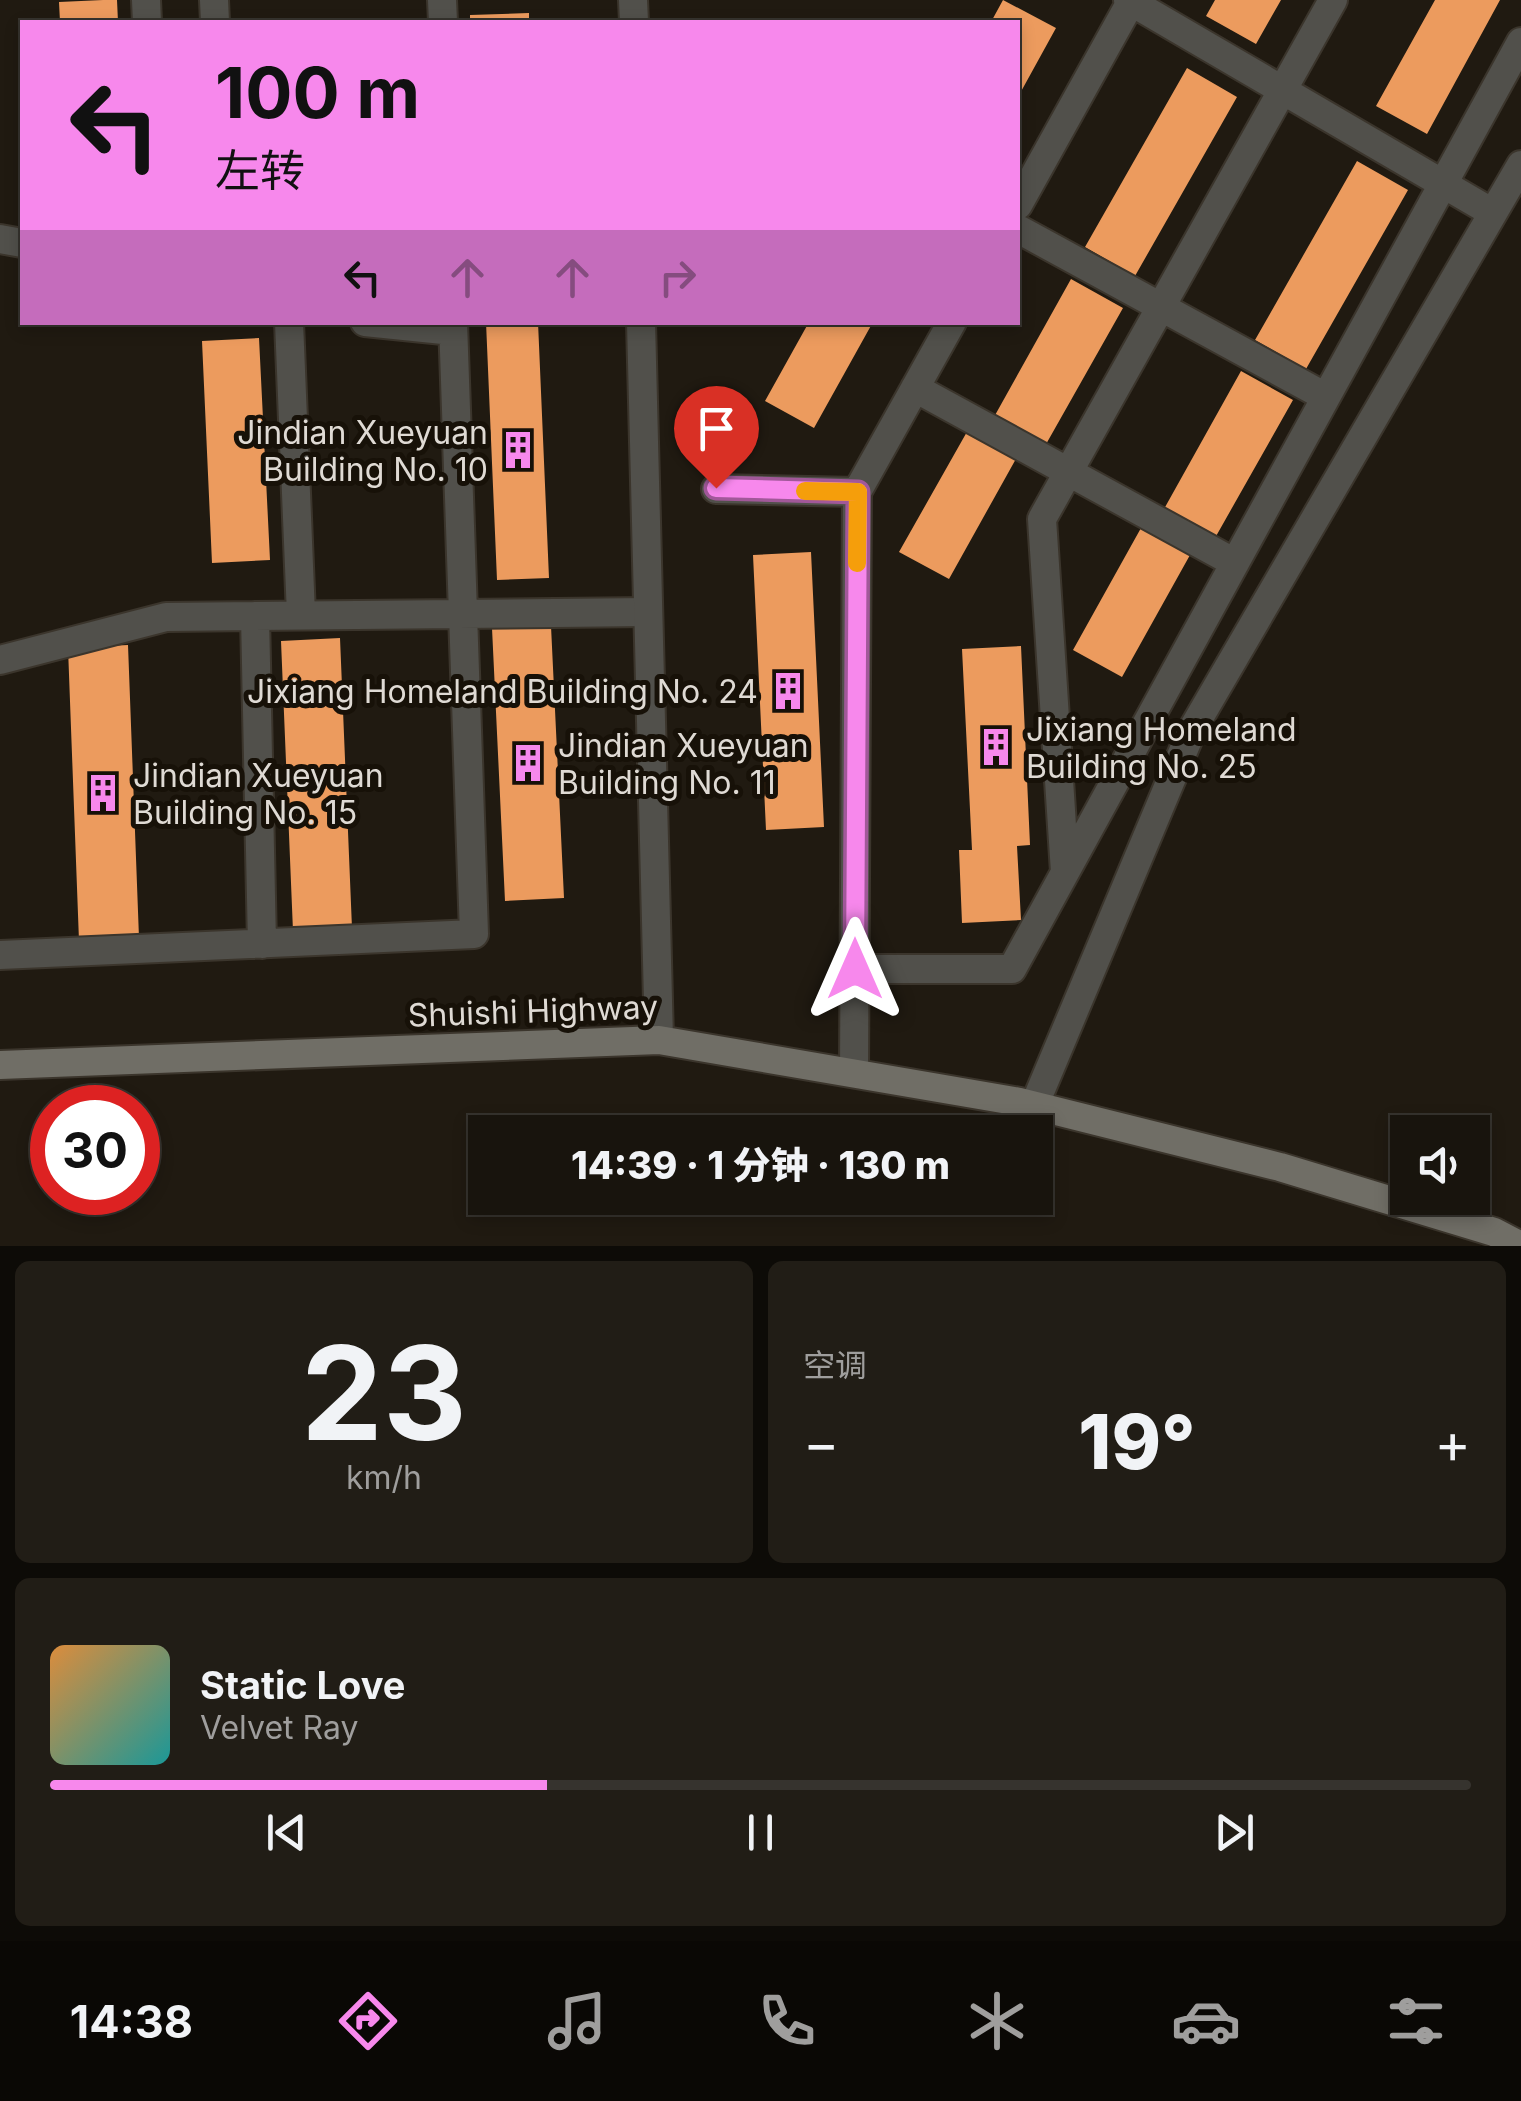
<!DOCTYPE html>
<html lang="zh">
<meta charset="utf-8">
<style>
body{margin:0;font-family:Inter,"Noto Sans SC",sans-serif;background:#211d16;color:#f1f3f6;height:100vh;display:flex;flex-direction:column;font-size:38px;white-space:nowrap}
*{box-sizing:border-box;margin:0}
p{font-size:32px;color:#9f9e9d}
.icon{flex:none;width:55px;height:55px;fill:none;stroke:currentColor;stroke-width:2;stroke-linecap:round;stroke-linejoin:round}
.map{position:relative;height:1246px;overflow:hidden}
.sheet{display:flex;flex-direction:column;gap:15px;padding:15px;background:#0d0b07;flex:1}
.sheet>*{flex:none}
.top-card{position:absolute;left:20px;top:20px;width:1000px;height:305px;border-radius:0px;box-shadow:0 5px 15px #0003,0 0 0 2px #36332e;background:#f788ec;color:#111;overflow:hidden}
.controls{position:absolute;left:1390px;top:1115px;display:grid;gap:20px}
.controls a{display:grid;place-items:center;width:100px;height:100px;border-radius:0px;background:#18140d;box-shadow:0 5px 15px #0003,0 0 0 2px #36332e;font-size:50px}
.speed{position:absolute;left:30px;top:1085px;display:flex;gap:20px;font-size:50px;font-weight:700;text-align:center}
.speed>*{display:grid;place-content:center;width:130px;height:130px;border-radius:50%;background:#18140d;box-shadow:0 5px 15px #0003,0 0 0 2px #36332e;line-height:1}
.speed .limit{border:15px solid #d22;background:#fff;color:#111}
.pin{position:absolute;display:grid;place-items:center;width:85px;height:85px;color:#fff;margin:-102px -42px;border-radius:50% 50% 50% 0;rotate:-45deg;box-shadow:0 0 10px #0007}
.pin .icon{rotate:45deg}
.me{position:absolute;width:110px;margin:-55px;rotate:0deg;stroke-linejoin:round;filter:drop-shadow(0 0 8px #0008)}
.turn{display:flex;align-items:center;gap:35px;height:210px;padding:0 30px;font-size:45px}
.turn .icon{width:130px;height:130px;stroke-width:2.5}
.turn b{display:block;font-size:70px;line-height:85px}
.lanes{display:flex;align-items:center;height:95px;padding:0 30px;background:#0003;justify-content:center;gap:50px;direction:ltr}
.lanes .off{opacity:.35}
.big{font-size:75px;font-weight:800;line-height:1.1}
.sheet .card{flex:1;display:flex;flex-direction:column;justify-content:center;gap:15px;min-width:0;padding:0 35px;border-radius:15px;background:#211d16}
.sheet .dial{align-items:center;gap:0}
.dial b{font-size:130px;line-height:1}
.song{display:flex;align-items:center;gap:30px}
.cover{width:120px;height:120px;border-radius:15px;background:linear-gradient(135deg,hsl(30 70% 55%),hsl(180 70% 35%))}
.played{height:10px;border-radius:5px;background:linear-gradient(90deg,#f788ec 35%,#36332e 35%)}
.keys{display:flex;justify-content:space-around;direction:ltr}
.heat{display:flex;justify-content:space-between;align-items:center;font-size:55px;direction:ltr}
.sheet .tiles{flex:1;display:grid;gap:15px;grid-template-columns:1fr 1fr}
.card:last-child{grid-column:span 2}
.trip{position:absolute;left:468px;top:1115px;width:585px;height:100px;border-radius:0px;background:#18140d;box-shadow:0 5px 15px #0003,0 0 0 2px #36332e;font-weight:800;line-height:100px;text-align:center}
.menu{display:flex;height:160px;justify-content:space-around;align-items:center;background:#0a0805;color:#9f9e9d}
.menu .icon{width:70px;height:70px}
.menu .on{color:#f788ec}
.menu b{font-size:45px;color:#f1f3f6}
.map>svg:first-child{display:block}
</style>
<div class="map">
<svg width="1521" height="1246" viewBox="0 0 1521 1246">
<rect width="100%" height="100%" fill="#201a11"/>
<!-- building -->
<path fill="#ec9b5e" d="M103,0H117L118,22H60L59,2Z
M1003,0L1056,28L1018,97V22H991Z
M1215,0H1281L1256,44L1206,16Z
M1435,0H1500L1427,134L1376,106Z
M529,13V22H470V15Z
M1187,68L1237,97L1135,276L1085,247Z
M1357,161L1408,190L1306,369L1255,340Z
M1071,279L1123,308L1045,446L994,417Z
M486,322H538L549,578L497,580Z
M809,322H873L814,428L765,401Z
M259,338L270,560L212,563L202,341Z
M1241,371L1293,400L1215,538L1164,509Z
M968,430L1017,457L949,579L899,552Z
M1141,528L1190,555L1122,677L1073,650Z
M811,552L824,827L766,830L753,555Z
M551,626L564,898L505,901L492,628Z
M340,638L352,928L293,931L281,641Z
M128,645L139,938L79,941L68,648Z
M1021,646L1030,845L1017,846L1021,920L962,923L959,850H972L962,649Z"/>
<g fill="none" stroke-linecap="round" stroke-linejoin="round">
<!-- minor casing -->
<g stroke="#3b352c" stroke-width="32">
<path id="minor" d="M146,0L147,22
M214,0L215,22
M442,0L443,22
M1128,0L1493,213
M1018,205L1132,0
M1018,229L1326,397
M0,239L22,243
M289,322L301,615
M365,322L453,331
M915,388L1235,563
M716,489L857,492
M255,616L262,944
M0,660L166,617L648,612
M1065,872L1042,519L1333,0
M0,955L474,934L453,322
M855,969H1012L1521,42
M854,1073L857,492L952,322
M1034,1106L1192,730L1521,165"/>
</g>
<!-- tertiary casing -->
<g stroke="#3b352c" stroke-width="32">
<path id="tertiary" d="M633,0L634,22
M641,322L659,1040"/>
</g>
<!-- secondary casing -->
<g stroke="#3b352c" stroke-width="32">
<path id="secondary" d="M0,1065L659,1040L1020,1102L1280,1167L1494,1232L1521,1246"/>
</g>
<!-- minor -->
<use href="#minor" stroke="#51504b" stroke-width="28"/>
<!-- tertiary -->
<use href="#tertiary" stroke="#51504b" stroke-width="28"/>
<!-- secondary -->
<use href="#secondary" stroke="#706e66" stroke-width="28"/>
</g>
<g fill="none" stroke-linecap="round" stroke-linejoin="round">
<!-- route casing -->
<g stroke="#a15899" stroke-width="25">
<path id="route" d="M716,488L858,492L855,969"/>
</g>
<!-- route -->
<use href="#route" stroke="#f788ec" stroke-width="18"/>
<!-- slow -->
<path stroke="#f59e0b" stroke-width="18" d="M805,491L858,492L857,563"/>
</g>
<!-- icons -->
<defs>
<g id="building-bare" transform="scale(3)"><path d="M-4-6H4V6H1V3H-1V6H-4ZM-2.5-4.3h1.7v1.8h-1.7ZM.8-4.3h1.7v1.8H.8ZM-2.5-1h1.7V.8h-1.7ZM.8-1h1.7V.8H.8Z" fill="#f788ec" stroke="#171108" stroke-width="2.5" paint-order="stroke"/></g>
</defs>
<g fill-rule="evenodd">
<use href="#building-bare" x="518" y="450"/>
<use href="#building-bare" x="788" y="691"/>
<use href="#building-bare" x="996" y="747"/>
<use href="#building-bare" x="528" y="763"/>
<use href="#building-bare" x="103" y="793"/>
</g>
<g text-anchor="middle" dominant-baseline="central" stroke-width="10" stroke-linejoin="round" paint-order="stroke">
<!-- poi labels -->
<g font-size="32" fill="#dfdad4" stroke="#171108" text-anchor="start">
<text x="488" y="432" text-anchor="end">Jindian Xueyuan<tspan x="488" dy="37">Building No. 10</tspan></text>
<text x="758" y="691" text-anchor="end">Jixiang Homeland Building No. 24</text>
<text x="1026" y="729">Jixiang Homeland<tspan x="1026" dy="37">Building No. 25</tspan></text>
<text x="558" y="745">Jindian Xueyuan<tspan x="558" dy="37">Building No. 11</tspan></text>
<text x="133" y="775">Jindian Xueyuan<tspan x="133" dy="37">Building No. 15</tspan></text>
</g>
<!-- street labels -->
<g font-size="32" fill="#dfdad4" stroke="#171108">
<text transform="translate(533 1011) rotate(-2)">Shuishi Highway</text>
</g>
</g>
</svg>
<div class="controls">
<a><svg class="icon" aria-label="sound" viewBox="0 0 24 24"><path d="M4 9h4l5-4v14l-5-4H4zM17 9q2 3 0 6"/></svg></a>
</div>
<div class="speed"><div class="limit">30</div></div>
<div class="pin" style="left:716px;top:488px;background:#d93025"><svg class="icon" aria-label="arrive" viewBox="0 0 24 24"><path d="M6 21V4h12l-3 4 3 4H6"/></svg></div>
<svg class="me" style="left:855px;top:969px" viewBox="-20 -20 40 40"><path d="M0-17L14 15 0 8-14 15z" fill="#f788ec" stroke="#fff" stroke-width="4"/></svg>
<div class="trip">14:39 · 1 分钟 · 130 m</div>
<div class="top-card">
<div class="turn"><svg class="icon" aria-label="left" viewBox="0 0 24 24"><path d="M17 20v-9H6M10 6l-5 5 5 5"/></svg><div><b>100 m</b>左转</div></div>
<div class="lanes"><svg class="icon" aria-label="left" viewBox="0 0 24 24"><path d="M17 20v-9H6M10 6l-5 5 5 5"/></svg><svg class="icon off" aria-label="ahead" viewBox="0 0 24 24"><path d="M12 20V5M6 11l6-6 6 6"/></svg><svg class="icon off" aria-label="ahead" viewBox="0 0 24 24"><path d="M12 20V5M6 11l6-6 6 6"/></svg><svg class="icon off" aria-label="right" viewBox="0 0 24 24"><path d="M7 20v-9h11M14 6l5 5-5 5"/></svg></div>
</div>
</div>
<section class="sheet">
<div class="tiles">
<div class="card dial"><b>23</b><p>km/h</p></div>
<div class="card"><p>空调</p>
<div class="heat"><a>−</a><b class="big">19°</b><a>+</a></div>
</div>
<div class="card">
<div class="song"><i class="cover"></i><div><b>Static Love</b><p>Velvet Ray</p></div></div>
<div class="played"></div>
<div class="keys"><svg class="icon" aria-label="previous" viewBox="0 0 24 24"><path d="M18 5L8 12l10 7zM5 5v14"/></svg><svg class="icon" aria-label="pause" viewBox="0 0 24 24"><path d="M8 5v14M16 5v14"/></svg><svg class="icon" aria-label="next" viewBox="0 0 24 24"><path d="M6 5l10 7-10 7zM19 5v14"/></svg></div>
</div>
</div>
</section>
<nav class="menu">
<b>14:38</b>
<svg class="icon on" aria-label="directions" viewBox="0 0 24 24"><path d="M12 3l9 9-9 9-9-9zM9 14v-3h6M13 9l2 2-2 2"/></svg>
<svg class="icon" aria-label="music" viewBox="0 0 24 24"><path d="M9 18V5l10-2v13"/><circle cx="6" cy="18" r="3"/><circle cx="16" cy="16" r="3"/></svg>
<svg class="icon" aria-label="phone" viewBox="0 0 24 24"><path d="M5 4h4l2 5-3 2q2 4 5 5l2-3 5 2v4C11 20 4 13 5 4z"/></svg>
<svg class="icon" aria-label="climate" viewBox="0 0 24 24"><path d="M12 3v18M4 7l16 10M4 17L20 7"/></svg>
<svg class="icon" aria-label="car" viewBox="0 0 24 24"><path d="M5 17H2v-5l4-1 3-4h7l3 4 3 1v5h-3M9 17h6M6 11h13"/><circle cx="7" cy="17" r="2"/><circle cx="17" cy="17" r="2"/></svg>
<svg class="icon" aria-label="filters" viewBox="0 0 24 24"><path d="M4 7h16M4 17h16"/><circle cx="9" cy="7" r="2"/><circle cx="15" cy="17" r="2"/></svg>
</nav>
